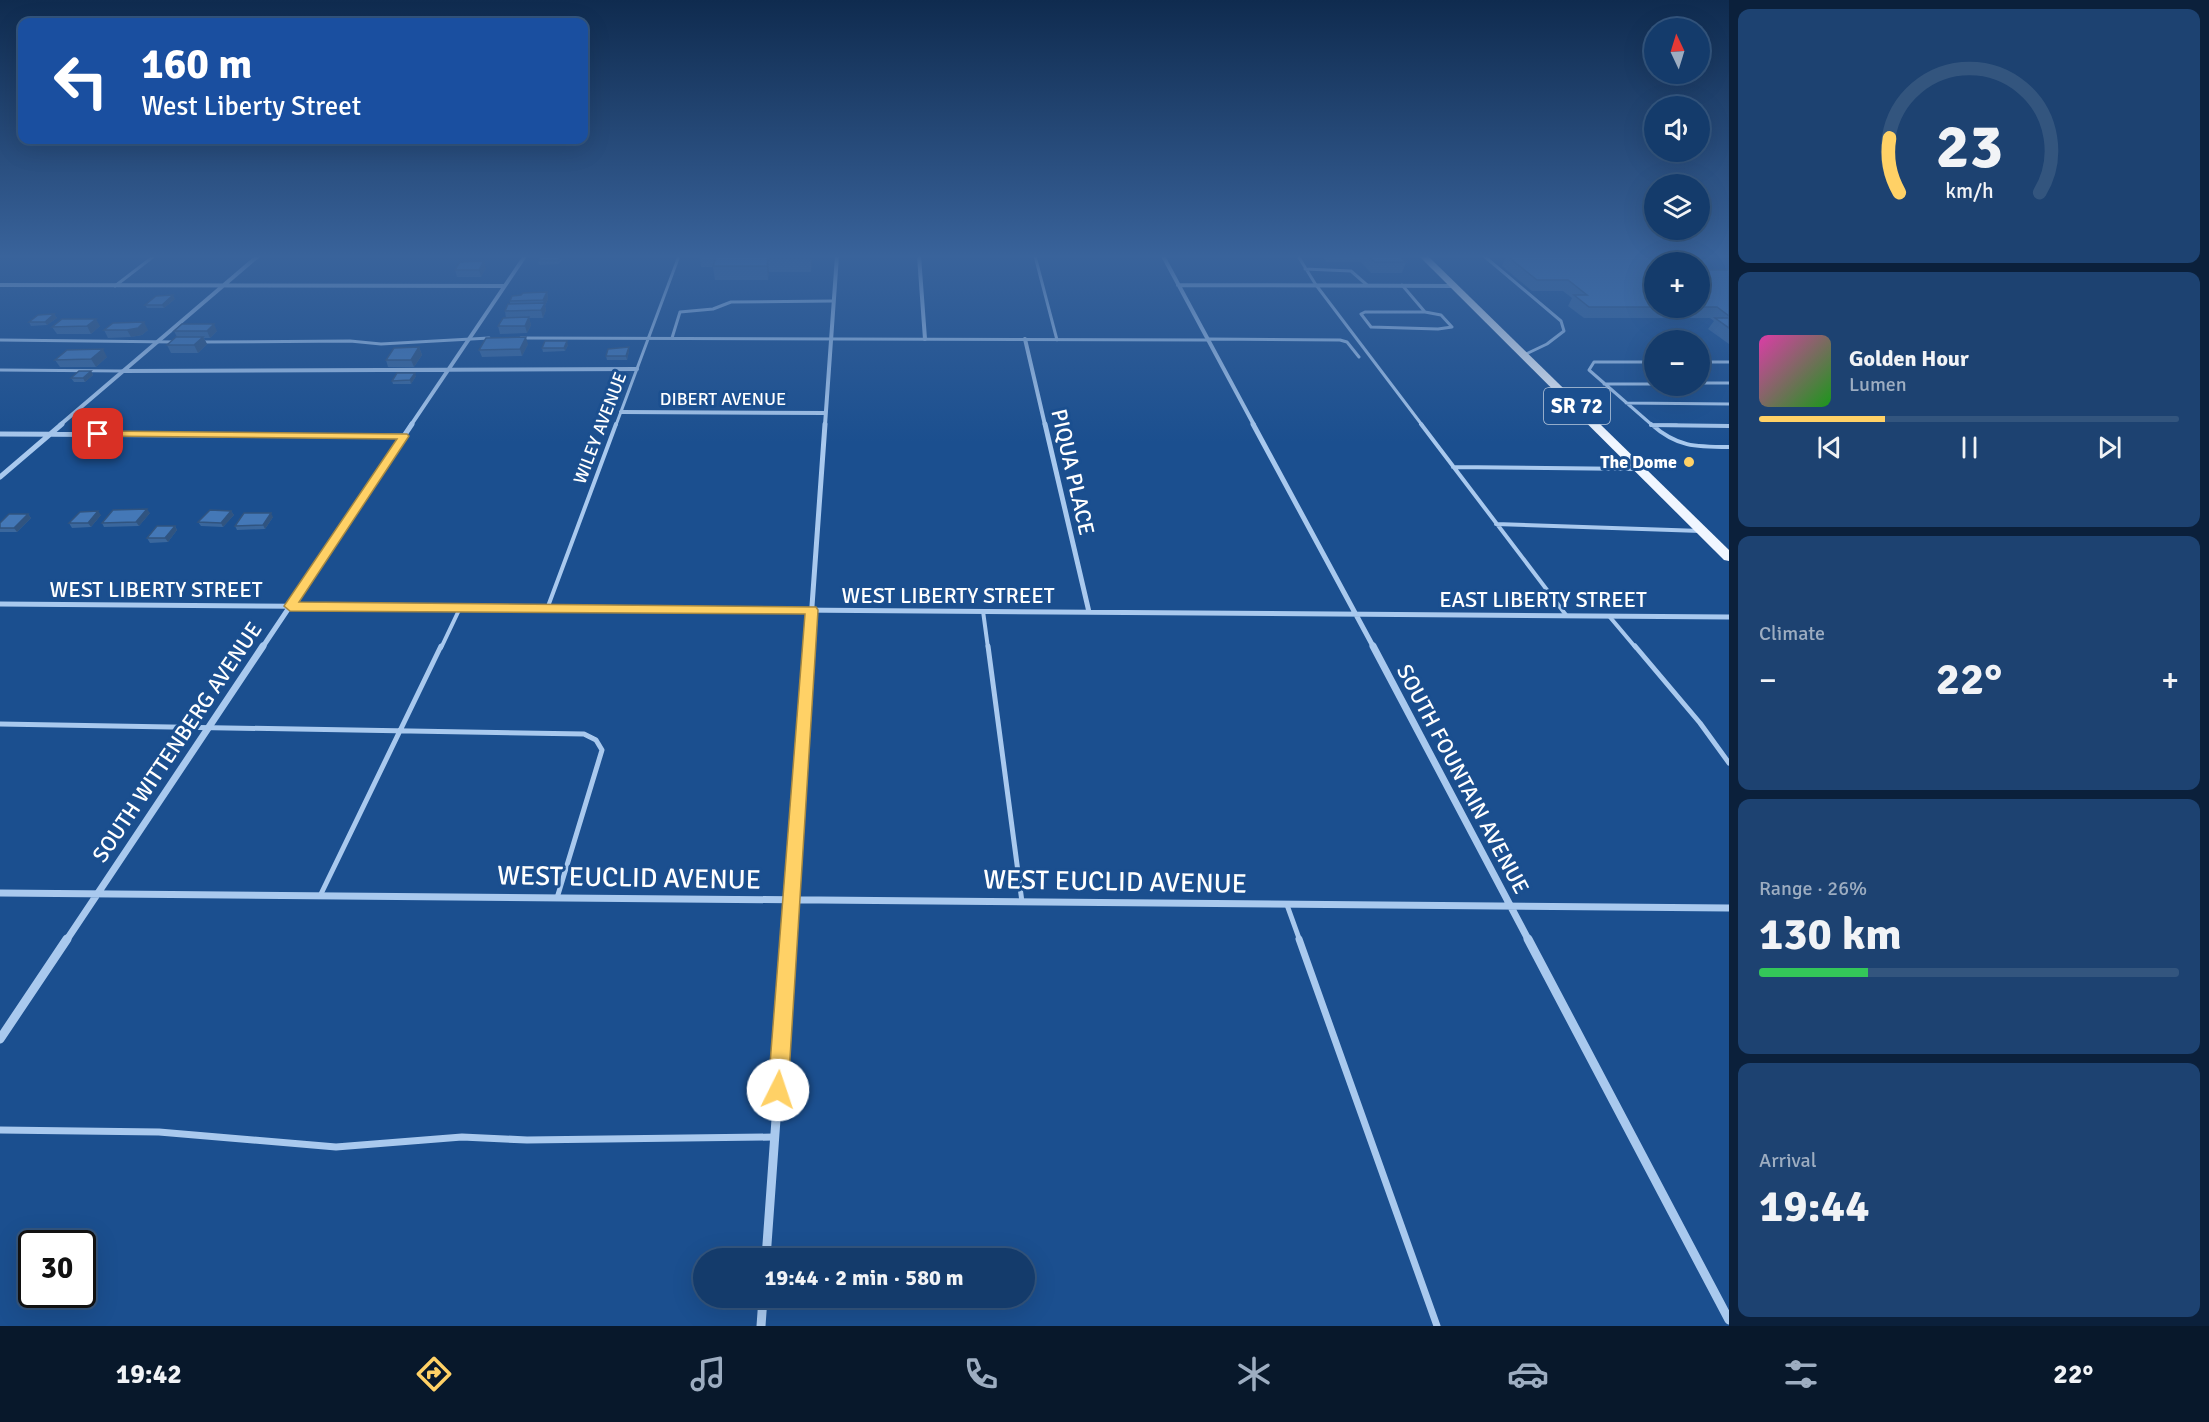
<!DOCTYPE html>
<meta charset="utf-8">
<style>
body{margin:0;font-family:Signika,sans-serif;background:#1d4271;color:#f1f3f6;height:100vh;display:flex;flex-direction:column;font-size:22px;white-space:nowrap}
*{box-sizing:border-box;margin:0}
p{font-size:20px;color:#9dadc1}
.icon{flex:none;width:33px;height:33px;fill:none;stroke:currentColor;stroke-width:2;stroke-linecap:round;stroke-linejoin:round}
.map{position:relative;flex:1;overflow:hidden}
.sheet{display:flex;flex-direction:column;gap:9px;padding:9px;background:#0b203b;width:480px}
.sheet>*{flex:none}
.hud{position:absolute;left:18px;top:18px;width:570px;height:126px;border-radius:12px;box-shadow:0 6px 24px #0002,0 0 0 2px #33557e;background:#1a4fa0;color:#fff;overflow:hidden}
.needle{width:39px;rotate:356deg}
.fabs{position:absolute;left:1644px;top:18px;display:grid;gap:12px}
.fabs a{display:grid;place-items:center;width:66px;height:66px;border-radius:50%;background:#143b6b;box-shadow:0 6px 24px #0002,0 0 0 2px #33557e;font-size:30px}
.speed{position:absolute;left:18px;top:1230px;display:flex;gap:12px;font-size:30px;font-weight:700;text-align:center}
.speed>*{display:grid;place-content:center;width:78px;height:78px;border-radius:50%;background:#143b6b;box-shadow:0 6px 24px #0002,0 0 0 2px #33557e;line-height:1}
.speed .limit{border:3px solid #111;border-radius:9px;background:#fff;color:#111}
.pin{position:absolute;display:grid;place-items:center;width:51px;height:51px;color:#fff;margin:-26px;border-radius:12px;box-shadow:0 3px 9px #0006}
.me{position:absolute;width:66px;margin:-33px;rotate:4deg;stroke-linejoin:round;filter:drop-shadow(0 0 4px #0008)}
.turn{display:flex;align-items:center;gap:21px;height:126px;padding:0 24px;font-size:27px}
.turn .icon{width:78px;height:78px;stroke-width:2.5}
.turn b{display:block;font-size:42px;line-height:51px}
.big{font-size:45px;font-weight:700;line-height:1.1}
.sheet .tile{flex:1;display:flex;flex-direction:column;justify-content:center;gap:9px;min-width:0;padding:0 21px;border-radius:12px;background:#1d4271}
.sheet .dial{align-items:center;gap:0}
.dial svg{height:156px;overflow:visible;fill:none;stroke:#33557e;stroke-width:7;stroke-linecap:round;text-anchor:middle}
.dial text{fill:#f1f3f6;stroke:none}
.song{display:flex;align-items:center;gap:18px}
.cover{width:72px;height:72px;border-radius:9px;background:linear-gradient(135deg,hsl(320 70% 55%),hsl(120 70% 35%))}
.played{height:6px;border-radius:3px;background:linear-gradient(90deg,#ffd166 30%,#33557e 30%)}
.keys{display:flex;justify-content:space-around;direction:ltr}
.heat{display:flex;justify-content:space-between;align-items:center;font-size:33px;direction:ltr}
.charge{height:9px;border-radius:4px;background:linear-gradient(90deg,#34c759 26%,#33557e 0)}
.trip{position:absolute;left:693px;top:1248px;width:342px;height:60px;border-radius:30px;background:#143b6b;box-shadow:0 6px 24px #0002,0 0 0 2px #33557e;font-weight:700;line-height:60px;text-align:center}
.tab-bar{display:flex;height:96px;justify-content:space-around;align-items:center;background:#08182b;color:#9dadc1}
.tab-bar .icon{width:42px;height:42px}
.tab-bar .selected{color:#ffd166}
.tab-bar b{font-size:27px;color:#f1f3f6}
main{display:flex;flex:1;min-height:0}
.map>svg:first-child{display:block}
</style>
<main>
<div class="map">
<svg width="1729" height="1326" viewBox="0 0 1729 1326">
<rect width="100%" height="100%" fill="#1b4f8f"/>
<g fill="none" stroke-linecap="round" stroke-linejoin="round">
<!-- service-far3 -->
<path stroke="#a9c9ee" stroke-width="3" d="M1035,256L1057,340
M1298,256L1316,285L1422,425
M1484,256L1561,321L1564,331L1547,344L1526,354
M1305,269L1351,271L1367,285
M1402,285L1425,312
M115,286L154,256
M1365,312H1425L1441,315L1452,327L1438,329L1371,327L1361,314Z
M521,338L1209,340
M672,338L680,312L713,309L731,302L833,301
M1208,339L1340,340L1347,342L1359,357
M0,340L175,342
M201,342L350,341L381,344L489,338
M1700,362H1729
M0,370L123,371
M1700,383H1729
M1604,384H1654
M1626,403L1729,404
M616,425L679,256
M1651,425H1677
M1652,425L1589,370L1594,362H1654"/>
<!-- service-far2 -->
<path stroke="#a9c9ee" stroke-width="4" d="M1421,424L1566,615
M1651,424C1677,447 1695,447 1729,447
M1651,425L1729,426
M1453,467L1636,469
M1496,524L1701,531
M547,609L616,424
M983,611L988,648
M1609,616L1636,648
M441,648L460,608"/>
<!-- service-far1 -->
<path stroke="#a9c9ee" stroke-width="5" d="M988,646L1022,902
M1635,646L1700,723L1729,763
M0,724L584,734L596,740L602,750L557,898
M320,896L441,646
M1287,905L1300,941"/>
<!-- service -->
<path stroke="#a9c9ee" stroke-width="7" d="M1299,939L1437,1326
M0,1130L159,1132L336,1147L462,1137L527,1140L774,1137"/>
<!-- minor-far3 -->
<path stroke="#a9c9ee" stroke-width="4" d="M919,256L925,339
M1163,256L1254,425
M0,285L504,286
M1178,285L1454,286
M1025,339L1045,425
M123,371L637,369
M621,412L825,413
M60,425L258,256
M411,425L525,256
M825,425L837,256"/>
<!-- minor-far2 -->
<path stroke="#a9c9ee" stroke-width="5" d="M1045,424L1089,612
M1253,424L1374,648
M0,434L404,436
M0,477L62,424
M0,604L1729,617
M262,648L412,424
M809,648L825,424"/>
<!-- minor-far1 -->
<path stroke="#a9c9ee" stroke-width="7" d="M1373,646L1529,941
M0,893L1729,908
M66,941L263,646
M788,941L809,646"/>
<!-- minor -->
<path stroke="#a9c9ee" stroke-width="9" d="M1528,939L1729,1320
M0,1039L67,939
M766,1258L789,939
M761,1326L763,1298"/>
<!-- primary -->
<path fill="#f0f6ff" fill-rule="evenodd" d="M1419,256H1428L1729,550V561L1724,560Z"/>
</g>
<!-- wall -->
<path fill="#3a679d" d="M700,256H812V262L811,272H769L768,280H715L713,267H701Z
M1321,256H1399L1406,262L1402,273H1371L1361,262H1326Z
M1506,256H1665L1671,260L1708,270H1729V344L1708,329L1714,321L1710,318H1584L1568,306L1572,298L1563,291H1532L1502,266Z
M562,259L559,264L539,265L538,261Z
M486,268L481,277H457L455,270Z
M547,292L548,299L545,306L546,310L543,318H529L531,325L527,333L500,334L498,326L506,318L505,311L510,304V301L521,295Z
M175,299L164,308H147L145,305Z
M54,314L57,318L47,325L31,326L29,322Z
M182,324L217,331L210,338H204L207,344L198,353H171L167,345L177,337L174,331Z
M100,326L91,334H57L52,327Z
M104,330H148L142,335L131,337L108,338Z
M528,344L522,356L482,357L479,350Z
M568,345L565,351L543,352L542,348Z
M419,347L422,355L414,367H388L386,360Z
M629,347V351L627,360H607L606,356Z
M107,357L96,367H60L55,360Z
M91,371L93,375L85,382H74L71,378Z
M416,376L411,384H393L392,381Z
M231,511L234,515L223,527L201,526L198,522Z
M150,513L139,526L104,527L102,523Z
M28,514L31,518L17,532H0V523Z
M101,515L91,527L72,528L69,523Z
M273,517L265,529L237,530L235,526Z
M175,526L177,530L168,542L150,543L147,538Z"/>
<!-- shaded-wall -->
<path fill="#305480" d="M811,256H812V262L811,272Z
M768,259L769,272L768,280L767,266Z
M484,261L486,268L481,277L479,270Z
M547,292L548,299L545,306L546,310L543,318L541,310L544,304L543,300Z
M173,295L175,299L164,308L162,305Z
M54,314L57,318L47,325L45,322Z
M529,317L531,325L527,333L525,326Z
M96,319L100,326L91,334L87,326Z
M144,322L148,330L142,335L131,337L127,330Z
M214,324L217,331L210,338L207,331Z
M203,337L207,344L198,353L194,345Z
M526,337L528,344L522,356L520,349Z
M567,341L568,345L565,351L564,348Z
M419,347L422,355L414,367L411,360Z
M629,347V351L627,360L626,356Z
M103,349L107,357L96,367L91,359Z
M91,371L93,375L85,382L83,378Z
M415,373L416,376L411,384L410,380Z
M147,509L150,513L139,526L136,522Z
M98,511L101,515L91,527L88,523Z
M231,511L234,515L223,527L221,523Z
M271,513L273,517L265,529L263,525Z
M28,514L31,518L17,532L14,528Z
M175,526L177,530L168,542L165,538Z"/>
<!-- building -->
<path fill="#4478b7" stroke="#305480" stroke-width="1.5" d="M541,256H561L558,261H538Z
M716,256H811L810,258L768,259L767,266H713Z
M1368,256H1399L1406,262H1375Z
M1507,256H1665L1671,260H1692L1696,262H1654V307H1589L1574,295H1587L1568,280H1537Z
M484,261L479,270H455L460,262Z
M1700,265L1708,270H1729V316L1717,307H1700Z
M547,292L543,300L510,301L512,296L521,295L523,293Z
M173,295L162,305H145L156,296Z
M545,303L541,310L505,311L508,304Z
M54,314L45,322H29L38,315Z
M529,317L525,326H498L503,318Z
M1715,318H1729V328Z
M62,319H96L87,326L52,327Z
M144,322L138,328L127,330H104L113,323Z
M182,324H214L207,331H174Z
M176,337H203L194,345H167Z
M526,337L520,349L479,350L486,338Z
M545,341H567L564,348H542Z
M419,347L411,360H386L394,348Z
M629,347L626,356H606L608,349Z
M103,349L91,359L55,360L67,350Z
M79,371H91L83,378H71Z
M397,373H415L410,380L392,381Z
M147,509L136,522L102,523L113,510Z
M210,510L231,511L221,523L198,522Z
M98,511L88,523H69L80,512Z
M244,513H271L263,525L235,526Z
M9,514H28L14,528H0V523Z
M157,526H175L165,538H147Z"/>
<!-- sky -->
<linearGradient id="sky" x2="0" y2="1"><stop stop-color="#0f2b4f"/><stop offset="0.58" stop-color="#39639b"/><stop offset="1" stop-color="#39639b" stop-opacity="0"/></linearGradient>
<rect width="1729" height="442" fill="url(#sky)"/>
<!-- route -->
<path fill="#ffd166" stroke="#a68842" stroke-width="1.5" d="M98,431L407,434L409,436L299,602L816,607L818,610L788,1090L785,1097L778,1100L771,1097L768,1090L805,614L290,611L284,606L397,439L94,436L93,434Z"/>
<!-- markers -->
<circle fill="#ffd166" stroke="#1b4f8f" stroke-width="2" cx="1689" cy="462" r="6"/>
<g text-anchor="middle" dominant-baseline="central" stroke-width="6" stroke-linejoin="round" paint-order="stroke">
<!-- far-street labels -->
<g font-size="18" fill="#fff" stroke="#1b4f8f">
<text x="723" y="399">DIBERT AVENUE</text>
<text transform="translate(600 428) rotate(-69)">WILEY AVENUE</text>
</g>
<!-- far-poi labels -->
<g font-size="18" font-weight="bold" fill="#fff" stroke="#1b4f8f" text-anchor="end">
<text x="1677" y="462">The Dome</text>
</g>
<!-- shield labels -->
<rect fill="#1b4f8f" stroke="#bbcadd" stroke-width="1.5" x="1544" y="388" width="66" height="36" rx="4.5"/>
<g font-size="21" font-weight="bold" fill="#fff">
<text x="1577" y="406">SR 72</text>
</g>
<!-- street labels -->
<g font-size="22" fill="#fff" stroke="#1b4f8f">
<text transform="translate(1073 472) rotate(77)">PIQUA PLACE</text>
<text x="156" y="589">WEST LIBERTY STREET</text>
<text x="948" y="595">WEST LIBERTY STREET</text>
<text x="1543" y="599">EAST LIBERTY STREET</text>
<text transform="translate(177 742) rotate(-56)">SOUTH WITTENBERG AVENUE</text>
<text transform="translate(1463 779) rotate(62)">SOUTH FOUNTAIN AVENUE</text>
</g>
<!-- near-street labels -->
<g font-size="27" fill="#fff" stroke="#1b4f8f">
<text transform="translate(629 878) rotate(1)">WEST EUCLID AVENUE</text>
<text transform="translate(1115 882) rotate(1)">WEST EUCLID AVENUE</text>
</g>
</g>
</svg>
<div class="fabs">
<a><svg class="needle" viewBox="-14 -14 28 28"><path d="M0-13l5 13h-10z" fill="#e53935"/><path d="M0 13l5-13h-10z" fill="#9dadc1"/></svg></a>
<a><svg class="icon" aria-label="sound" viewBox="0 0 24 24"><path d="M4 9h4l5-4v14l-5-4H4zM17 9q2 3 0 6"/></svg></a>
<a><svg class="icon" aria-label="layers" viewBox="0 0 24 24"><path d="M12 4l9 5-9 5-9-5zM3 14l9 5 9-5"/></svg></a>
<a>+</a>
<a>−</a>
</div>
<div class="speed"><div class="limit">30</div></div>
<div class="pin" style="left:98px;top:434px;background:#d93025"><svg class="icon" aria-label="arrive" viewBox="0 0 24 24"><path d="M6 21V4h12l-3 4 3 4H6"/></svg></div>
<svg class="me" style="left:778px;top:1090px" viewBox="-20 -20 40 40"><circle r="19" fill="#fff"/><path d="M0-13L10 11 0 6-10 11z" fill="#ffd166"/></svg>
<div class="trip">19:44 · 2 min · 580 m</div>
<div class="hud">
<div class="turn"><svg class="icon" aria-label="left" viewBox="0 0 24 24"><path d="M17 20v-9H6M10 6l-5 5 5 5"/></svg><div><b>160 m</b>West Liberty Street</div></div>
</div>
</div>
<section class="sheet">
<div class="tile dial"><svg viewBox="0 0 100 80">
<path d="M14 69A42 42 0 1 1 86 69"/>
<path d="M14 69A42 42 0 0 1 9 41" stroke="#ffd166"/>
<text x="50" y="56" font-size="32" font-weight="700">23</text>
<text x="50" y="72" font-size="11">km/h</text>
</svg></div>
<div class="tile">
<div class="song"><i class="cover"></i><div><b>Golden Hour</b><p>Lumen</p></div></div>
<div class="played"></div>
<div class="keys"><svg class="icon" aria-label="previous" viewBox="0 0 24 24"><path d="M18 5L8 12l10 7zM5 5v14"/></svg><svg class="icon" aria-label="pause" viewBox="0 0 24 24"><path d="M8 5v14M16 5v14"/></svg><svg class="icon" aria-label="next" viewBox="0 0 24 24"><path d="M6 5l10 7-10 7zM19 5v14"/></svg></div>
</div>
<div class="tile"><p>Climate</p>
<div class="heat"><a>−</a><b class="big">22°</b><a>+</a></div>
</div>
<div class="tile"><p>Range · 26%</p><b class="big">130 km</b><div class="charge"></div></div>
<div class="tile"><p>Arrival</p><b class="big">19:44</b></div>
</section>
</main>
<nav class="tab-bar">
<b>19:42</b>
<svg class="icon selected" aria-label="directions" viewBox="0 0 24 24"><path d="M12 3l9 9-9 9-9-9zM9 14v-3h6M13 9l2 2-2 2"/></svg>
<svg class="icon" aria-label="music" viewBox="0 0 24 24"><path d="M9 18V5l10-2v13"/><circle cx="6" cy="18" r="3"/><circle cx="16" cy="16" r="3"/></svg>
<svg class="icon" aria-label="phone" viewBox="0 0 24 24"><path d="M5 4h4l2 5-3 2q2 4 5 5l2-3 5 2v4C11 20 4 13 5 4z"/></svg>
<svg class="icon" aria-label="climate" viewBox="0 0 24 24"><path d="M12 3v18M4 7l16 10M4 17L20 7"/></svg>
<svg class="icon" aria-label="car" viewBox="0 0 24 24"><path d="M5 17H2v-5l4-1 3-4h7l3 4 3 1v5h-3M9 17h6M6 11h13"/><circle cx="7" cy="17" r="2"/><circle cx="17" cy="17" r="2"/></svg>
<svg class="icon" aria-label="filters" viewBox="0 0 24 24"><path d="M4 7h16M4 17h16"/><circle cx="9" cy="7" r="2"/><circle cx="15" cy="17" r="2"/></svg>
<b>22°</b>
</nav>
